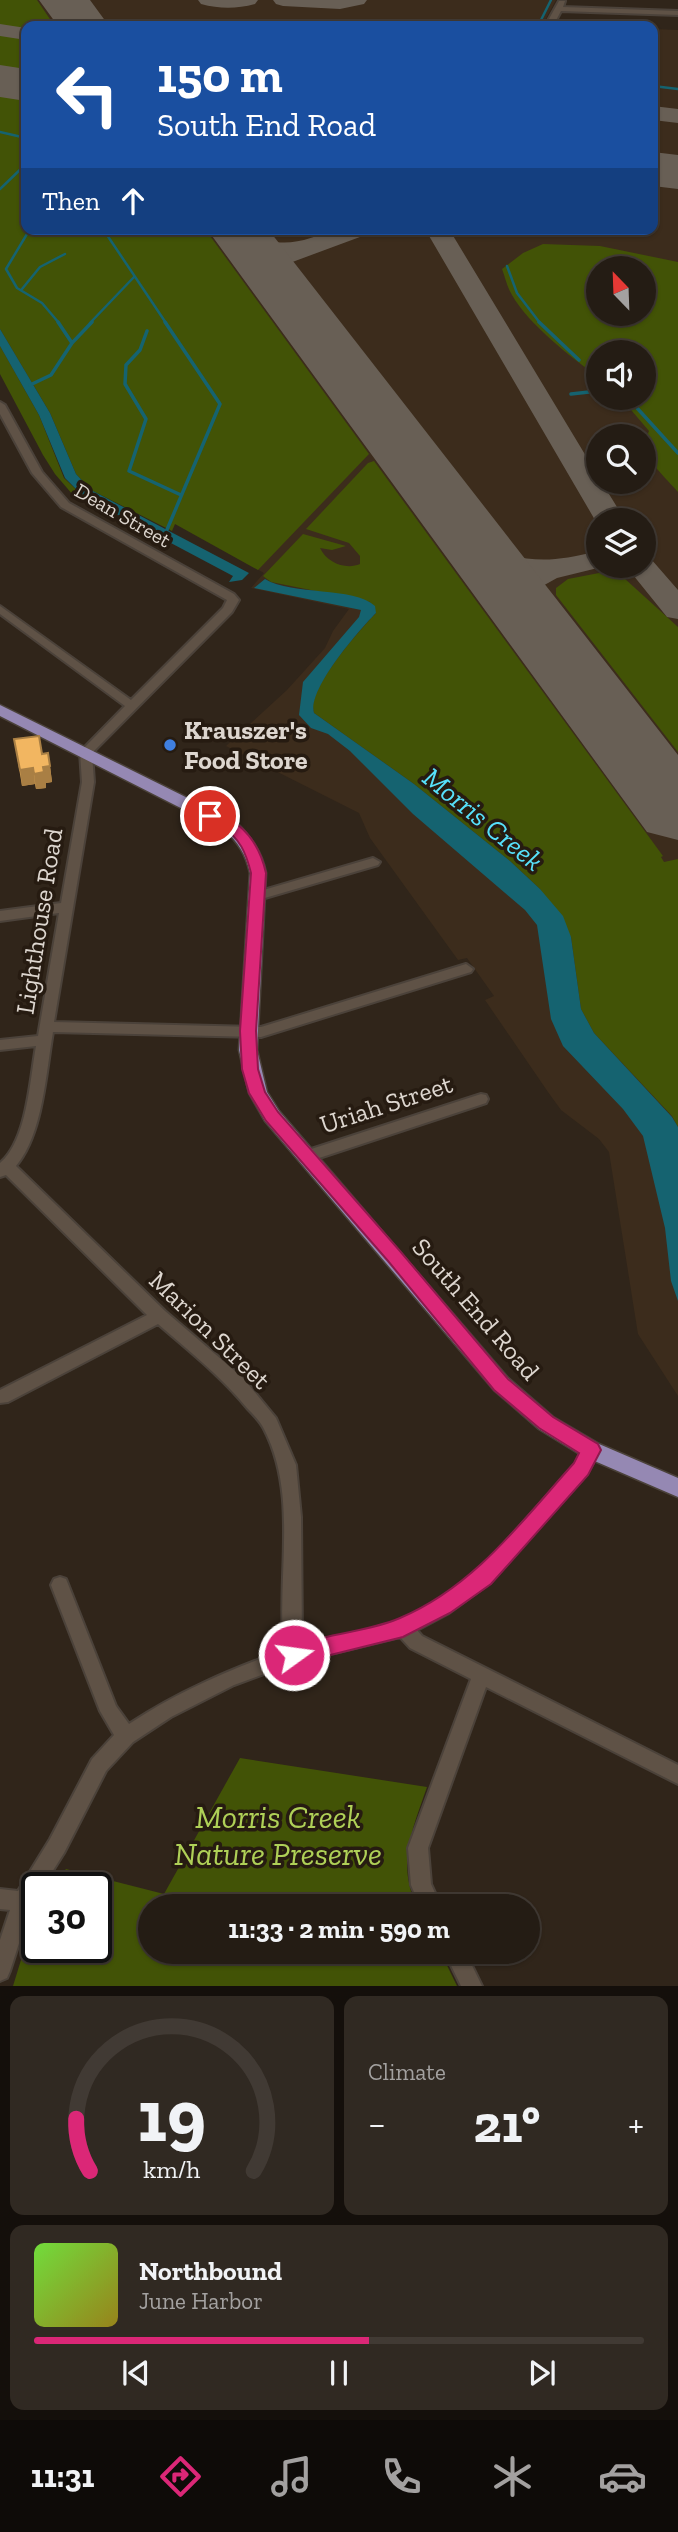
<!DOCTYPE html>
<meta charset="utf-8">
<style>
body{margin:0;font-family:"Zilla Slab",serif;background:#302922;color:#f1f3f6;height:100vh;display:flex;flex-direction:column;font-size:26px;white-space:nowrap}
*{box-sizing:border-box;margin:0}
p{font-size:23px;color:#a3a1a0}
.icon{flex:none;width:38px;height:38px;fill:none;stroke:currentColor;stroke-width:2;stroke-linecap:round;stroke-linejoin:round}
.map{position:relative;height:1986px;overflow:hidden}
.drawer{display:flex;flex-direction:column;gap:10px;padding:10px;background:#140f0b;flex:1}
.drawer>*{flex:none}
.banner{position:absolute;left:21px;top:21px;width:637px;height:214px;border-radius:14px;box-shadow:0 2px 5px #0004,0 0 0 2px #413a34;background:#1a4fa0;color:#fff;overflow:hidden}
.needle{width:46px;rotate:337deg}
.fabs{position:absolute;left:586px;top:256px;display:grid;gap:14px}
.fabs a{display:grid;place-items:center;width:70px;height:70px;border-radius:50%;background:#241c14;box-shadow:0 2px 5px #0004,0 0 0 2px #413a34;font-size:35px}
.speed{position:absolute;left:21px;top:1872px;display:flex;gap:14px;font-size:35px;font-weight:700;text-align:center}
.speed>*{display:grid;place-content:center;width:91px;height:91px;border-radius:50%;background:#241c14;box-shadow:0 2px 5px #0004,0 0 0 2px #413a34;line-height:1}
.speed .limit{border:4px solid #111;border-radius:10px;background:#fff;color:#111}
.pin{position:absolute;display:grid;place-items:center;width:60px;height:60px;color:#fff;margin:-30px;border:4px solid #fff;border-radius:50%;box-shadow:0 2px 7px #0007}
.me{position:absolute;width:77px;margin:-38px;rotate:76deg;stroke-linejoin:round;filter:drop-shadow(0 0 5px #0008)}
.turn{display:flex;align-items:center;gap:24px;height:147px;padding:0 21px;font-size:32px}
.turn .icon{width:91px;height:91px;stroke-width:2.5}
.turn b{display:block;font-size:49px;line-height:60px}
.then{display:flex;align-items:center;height:66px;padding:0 21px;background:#0003;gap:14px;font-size:26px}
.big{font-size:52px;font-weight:700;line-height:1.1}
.drawer .tile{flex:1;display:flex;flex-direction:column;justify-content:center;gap:10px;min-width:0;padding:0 24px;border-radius:14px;background:#302922}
.drawer .dial{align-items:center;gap:0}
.dial svg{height:182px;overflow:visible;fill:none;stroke:#413a34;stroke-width:7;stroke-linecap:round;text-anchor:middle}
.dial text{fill:#f1f3f6;stroke:none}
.song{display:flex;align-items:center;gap:21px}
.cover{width:84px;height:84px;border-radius:10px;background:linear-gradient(135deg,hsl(100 70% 55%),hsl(50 70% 35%))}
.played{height:7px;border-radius:4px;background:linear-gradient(90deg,#db2777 55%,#413a34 55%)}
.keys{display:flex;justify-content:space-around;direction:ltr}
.heat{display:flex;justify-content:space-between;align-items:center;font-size:38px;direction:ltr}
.drawer .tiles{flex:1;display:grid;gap:10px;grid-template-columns:1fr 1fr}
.tile:last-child{grid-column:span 2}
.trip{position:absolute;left:138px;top:1894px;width:402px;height:70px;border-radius:35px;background:#241c14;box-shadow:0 2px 5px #0004,0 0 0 2px #413a34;font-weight:700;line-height:70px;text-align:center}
.menu{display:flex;height:112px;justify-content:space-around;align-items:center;background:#0e0b08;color:#a3a1a0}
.menu .icon{width:49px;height:49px}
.menu .active{color:#db2777}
.menu b{font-size:32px;color:#f1f3f6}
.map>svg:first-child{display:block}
</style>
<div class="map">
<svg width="678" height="1986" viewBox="0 0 678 1986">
<rect width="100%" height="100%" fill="#30251a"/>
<!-- built -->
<path fill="#3c2c1c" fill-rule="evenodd" d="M0,0H556L542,26H26V229H653V29L678,30V1396L638,1334L609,1152L599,1139L561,1110L548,1092L485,1000L494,996L467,958L458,960L370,838L359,813L226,746L287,690L325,648L333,631L349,609L251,588L264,573L175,523L45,386L0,374ZM598,268H644V313H598ZM598,352H644V397H598ZM598,436H644V481H598ZM598,520H644V565H598Z"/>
<!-- green -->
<path fill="#425306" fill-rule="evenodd" d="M0,0H37L54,25L26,26V30L0,27Z
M0,34L26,37V78L0,74Z
M0,89L26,93V229H205L369,454L258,570L175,524L172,531L91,490L76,474L50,413L0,329Z
M543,244L600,246L678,262V492C663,474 637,455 649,431L620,397H644V352H598V377C571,357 529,325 512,295C507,287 505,277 502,269L523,253ZM598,268H644V313H598Z
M0,346L39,415L64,478L80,493L105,508H100L73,495L55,474L43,455L0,374Z
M374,461L663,856L661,857L664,862L678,859V1127L672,1116L594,1033L581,1009L571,937L540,889L510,861L414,784L314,713C306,690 359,631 376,613L370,602L271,582L263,576L303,534L346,546L332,550L320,548C327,563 346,570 360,564V556L349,543L306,529L368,463Z
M599,573L624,578L678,627V752L556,595V588L568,579Z
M240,1758L427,1787C413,1828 396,1864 417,1906H150V1951H440L457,1986H13L37,1908V1948H96V1888H50L66,1869L164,1894Z"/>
<!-- water -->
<path fill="#156370" d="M0,329L50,413L76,474L91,490L249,573L242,580L229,582L233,576L105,508L80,493L65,478L39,415L0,346Z
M265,579C293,596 353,586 375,606L376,613C359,630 307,690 314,713L414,784L510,861L540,889L563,916L571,937L581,1009L594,1033L672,1117L678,1127V1301L671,1281L665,1228L643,1136L623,1109L563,1046L551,1019L537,925L525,910L413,814L350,751L328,734L311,728L299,715L303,682L359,617L361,610L254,588Z"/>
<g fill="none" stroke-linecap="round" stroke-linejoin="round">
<!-- stream-far1 -->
<path stroke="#156370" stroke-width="2.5" d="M538,26L551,0
M653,86L678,89
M0,132L26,138
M0,189L26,164
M30,229L6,269L17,288L42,303L59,323
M103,229L166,323
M507,266L517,293L540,323
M22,289L40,267L65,254
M90,323L134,277"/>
<!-- stream -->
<path stroke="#156370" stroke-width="3.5" d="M58,322L72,343
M165,322L220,404L166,532
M539,322L579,360
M147,331L140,350L126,365L125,384L146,419L129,471L181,495
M589,368L598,374
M30,385L51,375L72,343L92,322
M571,394L598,391
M627,397L678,453"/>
<!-- taxiway -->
<path fill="#685f55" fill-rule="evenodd" d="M198,0H258L255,4C236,9 220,9 201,4Z
M273,0H367L364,4L340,9L283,6L276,4Z
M78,12L85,14L88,18L84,26H64L71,14Z
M0,24L26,28V40L0,36Z
M653,106L678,109V123L653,120Z
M336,229H371L368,234L287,264L280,279L271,282L262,279L258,274L259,266L268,255L237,246L234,241L237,236C252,232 262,240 276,242C296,245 317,236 336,229Z
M425,229H449L598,476V481H601L625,520H598V525L595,520Z
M486,550C533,562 550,563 598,551V565H610L557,578L539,588L537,605L532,612L521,614L510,612L505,605L507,592L516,577L475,565L471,559L475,553Z
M644,557L651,559L678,590V619L667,617L625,565H644Z"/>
<!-- runway -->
<path fill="#685f55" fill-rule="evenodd" d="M39,0H90L109,26H58Z
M0,65L26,69V101L0,97Z
M653,152L678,155V189L653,186Z
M207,229H268L678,755V840L647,832Z"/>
<!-- minor casing -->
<g stroke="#4b423a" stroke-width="4">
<path id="minor" d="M559,1H565L563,7L678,11V15L561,11L553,26H545Z
M0,402L5,405L42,472L69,503L234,594L239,600L232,612L92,753L94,782L54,1022L261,1027L466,964L473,969L471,972L261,1037L53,1032C46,1072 43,1134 16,1166L165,1311L243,1378L276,1418L296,1465L301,1517L302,1645C331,1637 374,1631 401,1620C474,1589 523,1521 575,1464L585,1445L591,1443L597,1445L600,1450L587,1474L490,1583L449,1613L417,1630L422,1636L678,1765V1784L486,1687L428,1848L431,1884L441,1906H420L411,1885L408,1848L471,1679L410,1648L400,1637L294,1663L234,1685L171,1717L133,1742L106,1771L64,1853L42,1888H37V1897L31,1906L10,1971L7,1978L0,1981V1940L10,1910L0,1909V1889L18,1891L50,1839L92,1759L114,1735L100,1711L51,1585L54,1579L60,1577L66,1579L116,1706L129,1724C177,1692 229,1670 284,1650C276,1578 299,1496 264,1429C260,1421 253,1414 247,1408C221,1376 189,1351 158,1324L8,1402L0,1403V1390L147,1315L6,1175L0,1177V1163C27,1141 30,1079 36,1046L0,1050V1040L38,1036L59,913L0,921V911L61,903L82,782L80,752L125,706L0,614V606L131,700L223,608L227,600L61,507L32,473L0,414Z
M373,858L380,862L378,865L258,900L251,896L253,893Z
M481,1094L486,1095L488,1099L486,1103L307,1162L302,1160L299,1156L302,1152Z
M444,1951H465L482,1986H461Z"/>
</g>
<!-- major casing -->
<g stroke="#4b423a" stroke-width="3">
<path id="major" d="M0,705L236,822C251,837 262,852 266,873L257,1050L267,1092L279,1111L508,1378L553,1417L599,1444L678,1478V1497L583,1456L539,1429L494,1390L265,1121L249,1093L239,1050L250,873C246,854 238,842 224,830L0,716Z"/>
</g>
<!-- minor -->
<use href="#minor" fill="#5f5246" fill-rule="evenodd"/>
<!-- major -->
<use href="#major" fill="#9588b3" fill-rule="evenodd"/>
</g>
<!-- wall -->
<path fill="#d09d53" d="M14,739L42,754L50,766L52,782L46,783V788L36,789L35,784L22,786Z"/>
<!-- shaded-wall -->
<path fill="#a97f44" d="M50,766L52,782L46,783V788L36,789L34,774L43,767Z
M33,768L35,784L22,786L20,770Z"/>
<!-- building -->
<path fill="#f2b661" stroke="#a97f44" stroke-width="2" d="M39,736L42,754L48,753L50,766L43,767L44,772L34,774L33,768L20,770L14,739Z"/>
<!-- route -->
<path fill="#db2777" stroke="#8e194d" stroke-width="2" d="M210,811C242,820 259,842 266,873L256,1031L258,1069L265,1092L278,1112L400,1251L508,1379L553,1417L598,1444L601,1450L588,1475L491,1584L450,1613L403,1637L294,1664L287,1661L284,1655L287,1648C323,1634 365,1633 400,1618C474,1587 522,1521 574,1463L579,1453L539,1428L494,1390L388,1261L266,1121L249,1093L242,1069L240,1031L251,873C246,853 240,838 222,827C215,823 208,821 203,816Z"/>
<!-- markers -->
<circle fill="#3f7fe0" stroke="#261b11" stroke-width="2.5" cx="170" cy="745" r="7"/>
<g text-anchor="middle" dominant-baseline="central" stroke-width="7" stroke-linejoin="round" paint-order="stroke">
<!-- far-street labels -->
<g font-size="21" fill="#ddd6cf" stroke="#261b11">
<text transform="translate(123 515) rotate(30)">Dean Street</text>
</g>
<!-- poi labels -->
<g font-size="26" font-weight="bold" fill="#ddd6cf" stroke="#261b11" text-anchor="start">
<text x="184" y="730">Krauszer's<tspan x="184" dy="30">Food Store</tspan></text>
</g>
<!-- street labels -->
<g font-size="26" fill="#ddd6cf" stroke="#261b11">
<text transform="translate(39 921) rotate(-81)">Lighthouse Road</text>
<text transform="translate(386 1104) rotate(-18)">Uriah Street</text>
<text transform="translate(476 1309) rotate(49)">South End Road</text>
<text transform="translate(210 1330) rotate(44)">Marion Street</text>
</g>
<!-- water labels -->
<g font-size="28" font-style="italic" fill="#57e1fb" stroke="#261b11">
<text transform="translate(483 819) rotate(39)">Morris Creek</text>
</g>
<!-- near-park labels -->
<g font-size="32" font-style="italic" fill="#afd057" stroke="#261b11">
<text x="278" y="1817">Morris Creek<tspan x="278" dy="37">Nature Preserve</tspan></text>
</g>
</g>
</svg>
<div class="fabs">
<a><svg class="needle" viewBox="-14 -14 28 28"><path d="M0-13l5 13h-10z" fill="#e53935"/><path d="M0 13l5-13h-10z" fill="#a3a1a0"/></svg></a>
<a><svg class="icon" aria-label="sound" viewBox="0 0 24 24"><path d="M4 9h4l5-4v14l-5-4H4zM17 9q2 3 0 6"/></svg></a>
<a><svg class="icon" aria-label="search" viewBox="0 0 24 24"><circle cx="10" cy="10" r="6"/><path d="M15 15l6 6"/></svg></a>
<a><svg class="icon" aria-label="layers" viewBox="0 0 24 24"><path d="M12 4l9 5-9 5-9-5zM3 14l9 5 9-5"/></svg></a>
</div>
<div class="speed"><div class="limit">30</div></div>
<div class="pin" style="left:210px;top:816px;background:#d93025"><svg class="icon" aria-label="arrive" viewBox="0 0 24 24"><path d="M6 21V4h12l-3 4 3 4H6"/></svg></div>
<svg class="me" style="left:294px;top:1655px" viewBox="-20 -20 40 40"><circle r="17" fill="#db2777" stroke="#fff" stroke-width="3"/><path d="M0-11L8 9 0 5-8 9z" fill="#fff"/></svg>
<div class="trip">11:33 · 2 min · 590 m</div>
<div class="banner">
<div class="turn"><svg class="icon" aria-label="left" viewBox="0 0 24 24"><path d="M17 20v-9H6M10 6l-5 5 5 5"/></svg><div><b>150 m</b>South End Road</div></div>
<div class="then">Then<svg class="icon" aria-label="ahead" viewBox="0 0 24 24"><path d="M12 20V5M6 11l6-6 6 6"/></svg></div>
</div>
</div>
<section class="drawer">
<div class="tiles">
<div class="tile dial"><svg viewBox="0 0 100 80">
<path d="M14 69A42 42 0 1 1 86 69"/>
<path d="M14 69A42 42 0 0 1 8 46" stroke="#db2777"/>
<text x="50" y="56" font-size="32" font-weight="700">19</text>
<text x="50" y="72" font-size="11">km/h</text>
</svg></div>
<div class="tile"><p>Climate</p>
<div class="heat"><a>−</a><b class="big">21°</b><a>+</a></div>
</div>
<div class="tile">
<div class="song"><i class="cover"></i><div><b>Northbound</b><p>June Harbor</p></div></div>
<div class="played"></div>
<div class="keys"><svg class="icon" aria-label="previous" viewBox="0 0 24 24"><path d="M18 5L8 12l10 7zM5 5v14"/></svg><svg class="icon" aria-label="pause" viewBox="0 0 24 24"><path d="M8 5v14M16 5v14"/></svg><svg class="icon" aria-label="next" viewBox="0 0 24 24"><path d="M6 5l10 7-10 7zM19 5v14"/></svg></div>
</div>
</div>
</section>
<nav class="menu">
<b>11:31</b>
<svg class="icon active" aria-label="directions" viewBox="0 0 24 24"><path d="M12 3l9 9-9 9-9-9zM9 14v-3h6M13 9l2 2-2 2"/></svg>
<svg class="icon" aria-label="music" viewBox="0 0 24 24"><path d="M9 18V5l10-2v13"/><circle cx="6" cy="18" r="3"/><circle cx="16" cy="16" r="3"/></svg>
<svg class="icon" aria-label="phone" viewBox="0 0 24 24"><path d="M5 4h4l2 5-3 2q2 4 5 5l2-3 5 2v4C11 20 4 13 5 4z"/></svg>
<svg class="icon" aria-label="climate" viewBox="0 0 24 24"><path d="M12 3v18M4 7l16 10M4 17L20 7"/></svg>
<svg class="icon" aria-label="car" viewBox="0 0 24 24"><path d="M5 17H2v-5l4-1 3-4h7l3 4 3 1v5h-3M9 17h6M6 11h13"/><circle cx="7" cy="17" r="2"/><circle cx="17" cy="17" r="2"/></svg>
</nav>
